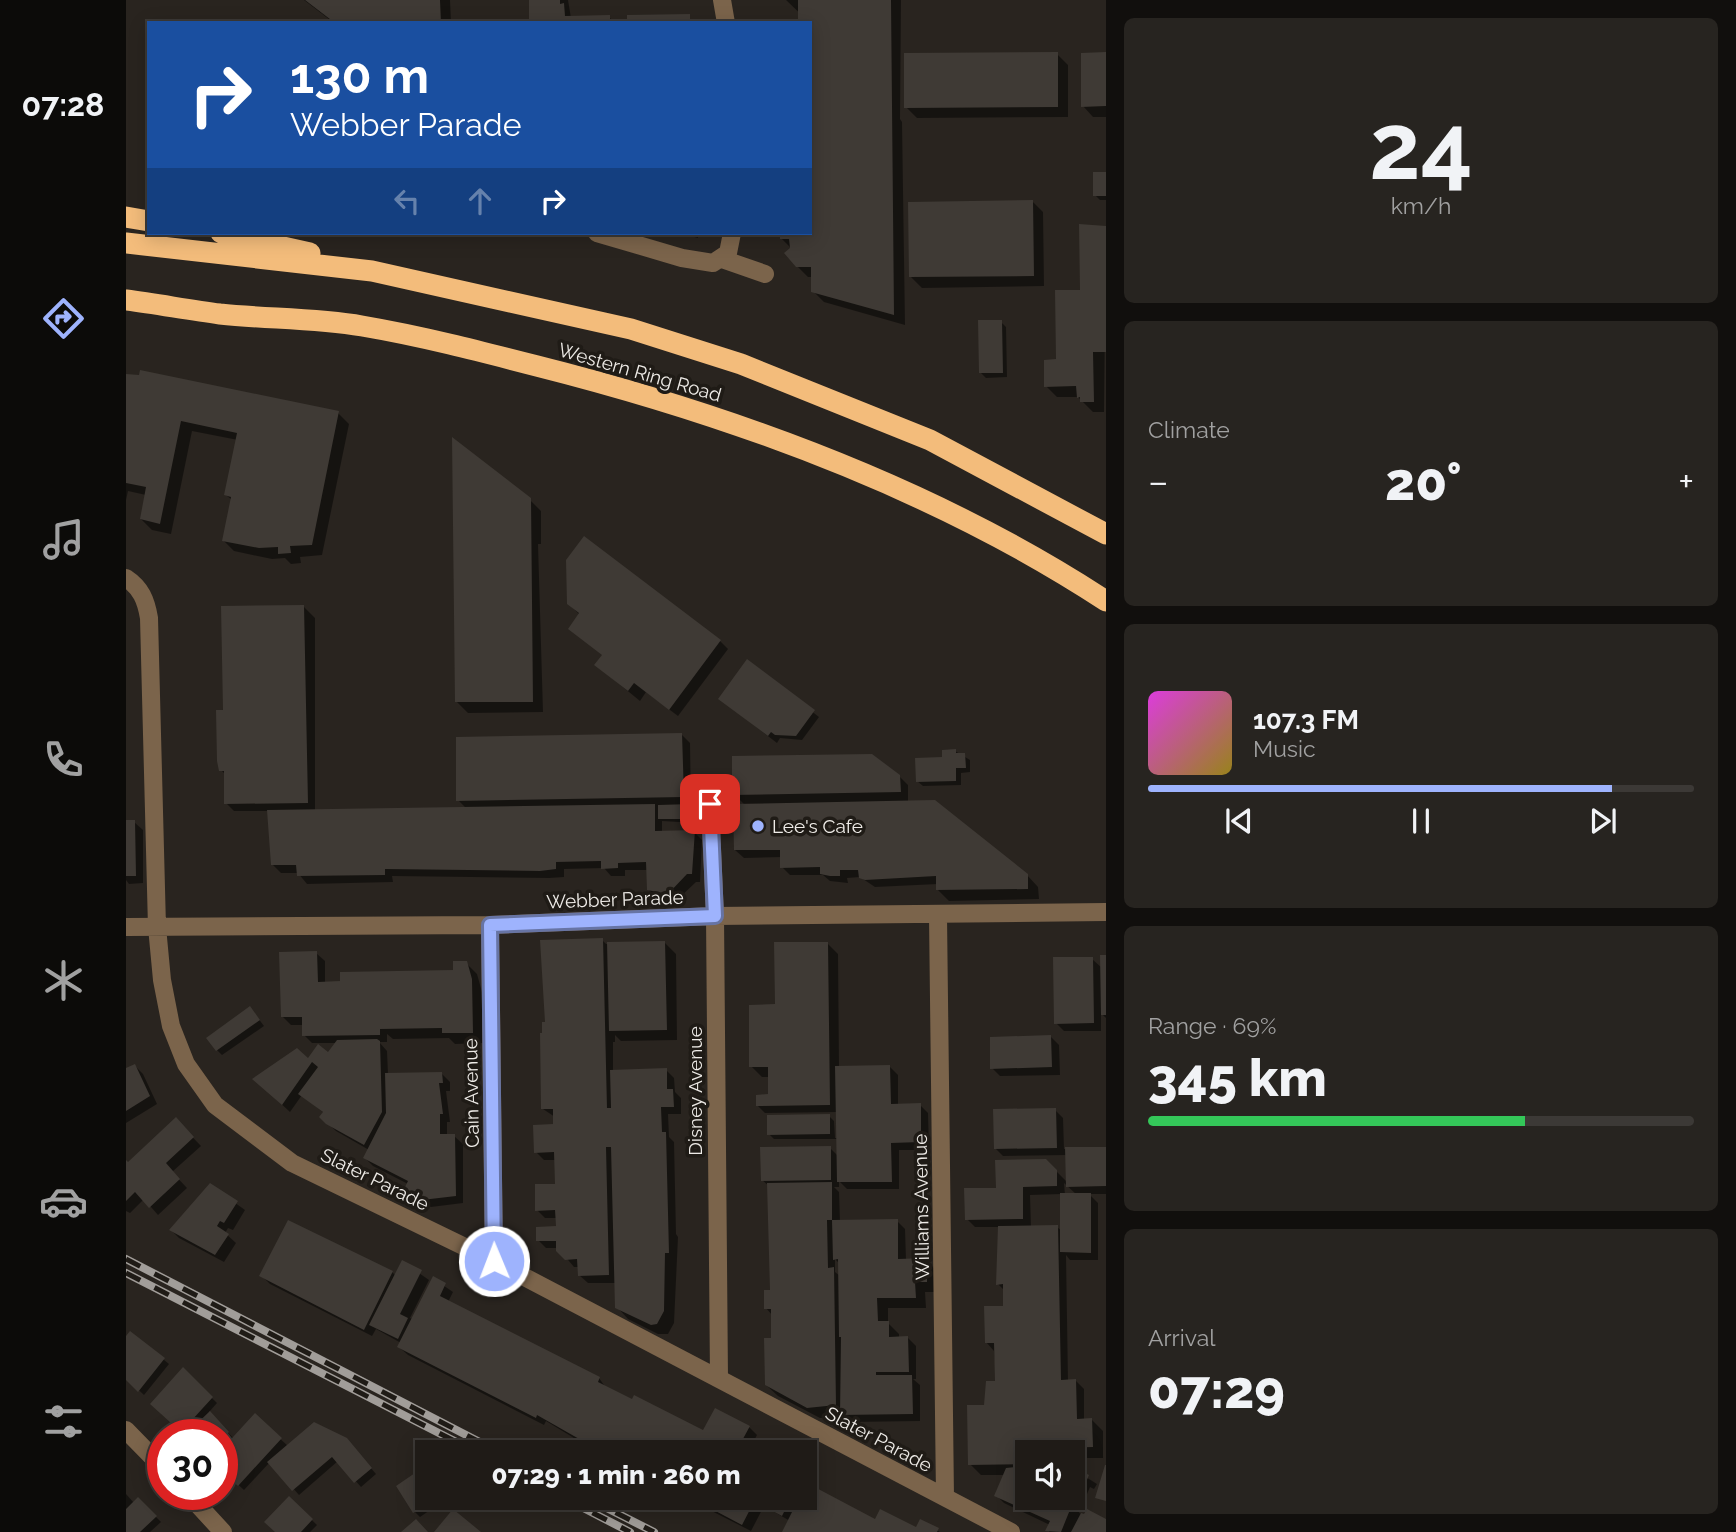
<!DOCTYPE html>
<meta charset="utf-8">
<style>
body{margin:0;font-family:Raleway,sans-serif;background:#272420;color:#f1f3f6;height:100vh;display:flex;flex-direction:column;font-size:26px;white-space:nowrap}
*{box-sizing:border-box;margin:0}
p{font-size:23px;color:#a1a1a1}
.icon{flex:none;width:38px;height:38px;fill:none;stroke:currentColor;stroke-width:2;stroke-linecap:round;stroke-linejoin:round}
.map{position:relative;flex:1;overflow:hidden}
.details{display:flex;flex-direction:column;gap:18px;padding:18px;background:#110f0d;width:630px}
.details>*{flex:none}
.top-card{position:absolute;left:21px;top:21px;width:665px;height:214px;border-radius:0px;box-shadow:0 4px 18px #0003,0 0 0 2px #3c3936;background:#1a4fa0;color:#fff;overflow:hidden}
.tools{position:absolute;left:889px;top:1440px;display:grid;gap:14px}
.tools a{display:grid;place-items:center;width:70px;height:70px;border-radius:0px;background:#1f1b17;box-shadow:0 4px 18px #0003,0 0 0 2px #3c3936;font-size:35px}
.speed{position:absolute;left:21px;top:1419px;display:flex;gap:14px;font-size:35px;font-weight:700;text-align:center}
.speed>*{display:grid;place-content:center;width:91px;height:91px;border-radius:50%;background:#1f1b17;box-shadow:0 4px 18px #0003,0 0 0 2px #3c3936;line-height:1}
.speed .limit{border:10px solid #d22;background:#fff;color:#111}
.pin{position:absolute;display:grid;place-items:center;width:60px;height:60px;color:#fff;margin:-30px;border-radius:14px;box-shadow:0 4px 10px #0006}
.me{position:absolute;width:77px;margin:-38px;rotate:359deg;stroke-linejoin:round;filter:drop-shadow(0 0 5px #0008)}
.turn{display:flex;align-items:center;gap:24px;height:147px;padding:0 28px;font-size:32px}
.turn .icon{width:91px;height:91px;stroke-width:2.5}
.turn b{display:block;font-size:49px;line-height:60px}
.lanes{display:flex;align-items:center;height:66px;padding:0 28px;background:#0003;justify-content:center;gap:35px;direction:ltr}
.lanes .off{opacity:.35}
.big{font-size:52px;font-weight:800;line-height:1.1}
.details .widget{flex:1;display:flex;flex-direction:column;justify-content:center;gap:10px;min-width:0;padding:0 24px;border-radius:10px;background:#272420}
.details .dial{align-items:center;gap:0}
.dial b{font-size:91px;line-height:1}
.song{display:flex;align-items:center;gap:21px}
.cover{width:84px;height:84px;border-radius:10px;background:linear-gradient(135deg,hsl(300 70% 55%),hsl(50 70% 35%))}
.played{height:7px;border-radius:4px;background:linear-gradient(90deg,#9eb3fd 85%,#3c3936 85%)}
.keys{display:flex;justify-content:space-around;direction:ltr}
.heat{display:flex;justify-content:space-between;align-items:center;font-size:38px;direction:ltr}
.charge{height:10px;border-radius:5px;background:linear-gradient(90deg,#34c759 69%,#3c3936 0)}
.trip{position:absolute;left:289px;top:1440px;width:402px;height:70px;border-radius:0px;background:#1f1b17;box-shadow:0 4px 18px #0003,0 0 0 2px #3c3936;font-weight:800;line-height:70px;text-align:center}
main{display:flex;flex:1;min-height:0}
.dock{display:flex;flex-direction:column;width:126px;justify-content:space-around;align-items:center;background:#0c0b09;color:#a1a1a1}
.dock .icon{width:49px;height:49px}
.dock .selected{color:#9eb3fd}
.dock b{font-size:32px;color:#f1f3f6}
.map>svg:first-child{display:block}
</style>
<main>
<nav class="dock">
<b>07:28</b>
<svg class="icon selected" aria-label="directions" viewBox="0 0 24 24"><path d="M12 3l9 9-9 9-9-9zM9 14v-3h6M13 9l2 2-2 2"/></svg>
<svg class="icon" aria-label="music" viewBox="0 0 24 24"><path d="M9 18V5l10-2v13"/><circle cx="6" cy="18" r="3"/><circle cx="16" cy="16" r="3"/></svg>
<svg class="icon" aria-label="phone" viewBox="0 0 24 24"><path d="M5 4h4l2 5-3 2q2 4 5 5l2-3 5 2v4C11 20 4 13 5 4z"/></svg>
<svg class="icon" aria-label="climate" viewBox="0 0 24 24"><path d="M12 3v18M4 7l16 10M4 17L20 7"/></svg>
<svg class="icon" aria-label="car" viewBox="0 0 24 24"><path d="M5 17H2v-5l4-1 3-4h7l3 4 3 1v5h-3M9 17h6M6 11h13"/><circle cx="7" cy="17" r="2"/><circle cx="17" cy="17" r="2"/></svg>
<svg class="icon" aria-label="filters" viewBox="0 0 24 24"><path d="M4 7h16M4 17h16"/><circle cx="9" cy="7" r="2"/><circle cx="15" cy="17" r="2"/></svg>
</nav>
<div class="map">
<svg width="980" height="1532" viewBox="0 0 980 1532">
<rect width="100%" height="100%" fill="#29241f"/>
<!-- shadow -->
<path fill="#0007" fill-rule="evenodd" d="M178,0H324L325,23H208Z
M405,0H442L445,18L483,17L489,23H405Z
M660,0H775L774,119L776,122L779,325L698,302L687,291V277H682L671,266L666,249L655,238V233H684V23Z
M931,54L942,65V117L791,118L780,107Z
M980,54V117H967L957,106Z
M980,174V200H974L969,195Z
M906,201L917,212L918,286L796,288L785,277Z
M980,228L978,412H967L952,397H931L920,386L932,361Z
M554,233H572V238Z
M875,322L880,327L881,377L860,378L855,373Z
M0,375L212,413L223,424L196,555L174,557L175,563L165,564L159,558L146,559L108,551L97,540L106,500L100,495L112,440L66,431L45,534L26,530L15,519L20,495L2,491L0,500Z
M403,499L415,511V544H412L417,712L342,713L331,702Z
M443,604L594,641L602,649L552,716L520,692L514,701L470,665L477,656L454,615Z
M178,607L189,618V811L341,809L332,800L556,735L564,743L565,807L569,811L570,823L536,821V832H568L576,840L574,882H570L550,901L531,898L523,890L522,870H499V876H485L478,868L438,869V877L423,878L266,876L267,882L181,884L172,873H155L147,865L143,811H108L100,803V775L95,770L99,712Z
M622,662L693,717L676,740L654,738L651,743L603,706Z
M829,751L844,760V772L835,773V785L797,786L791,781Z
M773,776L782,785V802L901,875L912,887L913,899L823,901L812,890V884L749,887L734,877L721,878L722,883L704,881L697,875H664L656,867V857L618,858L609,850L619,805L608,794Z
M0,822H8L17,830V883L3,884L0,880Z
M476,940L480,944L539,943L550,954L551,1040L495,1041L489,1035V1042H487V1071L540,1070L548,1078L549,1092L555,1098V1114H542L543,1137L548,1142L550,1234L552,1237L548,1323L542,1334H532L502,1319L491,1307L490,1283H462L453,1275V1267H448L432,1248H420L412,1240L431,1228V1218H419L411,1210L430,1185V1160H418L410,1152L429,1126V1117L417,1109L420,998L417,978Z
M701,943L712,954L713,1067H764L772,1075V1105H794L802,1113L803,1150H773V1189H721L713,1181V1187H708L713,1192L714,1222L771,1221L779,1229L780,1260H800L811,1271L812,1292H799L800,1308H762V1323L773,1334V1338H782L790,1346V1379H787L794,1385V1421L724,1422L717,1416L694,1418L652,1396L640,1385L650,1340L646,1315L640,1308L646,1292L643,1186L636,1180L704,1148L712,1156V1139H648L643,1134L703,1116L708,1121L709,1138H712V1112L639,1113L631,1105L644,1096V1077H636L625,1066L650,1006ZM709,1259L714,1264V1276L709,1272Z
M190,953L199,961V983L329,972L340,963L351,974L356,992L357,1043L329,1044L323,1038L267,1039L261,1034V1042H253L261,1051L262,1074H316L324,1082V1091H320L324,1122H321V1136H328L337,1144V1203L305,1207L287,1198L279,1190L282,1184L247,1166L239,1158L243,1150L210,1131L195,1117L198,1113L176,1095L164,1112L137,1087L182,1061L202,1055L211,1043H186L178,1035L177,1025H165L157,1017Z
M980,956V1018L975,1013V1031H938L930,1023L966,959L976,968Z
M129,1014L138,1026L96,1055L91,1050Z
M925,1037L933,1045L934,1075L874,1076L866,1068Z
M9,1066L17,1074L31,1104L0,1123V1070Z
M929,1110L937,1118L938,1149H980V1194H963L972,1203V1260H944L940,1255L942,1381H950L958,1389V1420H966L977,1431V1458H947V1452H901V1498H947V1469L971,1484L968,1489L964,1487L953,1513L980,1521V1532H923L924,1525L878,1503L870,1495L879,1475H855L844,1464L860,1407L871,1383L868,1351L860,1342L879,1307V1291L872,1284L873,1227H849L841,1219L872,1190L919,1160L942,1183L941,1155L877,1156L869,1148ZM938,1183L951,1195H939ZM936,1194V1231L931,1227H905L904,1195Z
M49,1119L75,1146L46,1172L61,1188L32,1215L18,1199L4,1213L0,1211V1161L2,1164Z
M84,1185L119,1210L107,1230L102,1228L99,1233L110,1243L98,1262L53,1238L45,1230Z
M277,1262L303,1280L284,1318L287,1319L308,1279L327,1292L322,1302L473,1378L480,1388L578,1432L623,1427L631,1435L622,1452H471L420,1421L418,1425L282,1355L273,1347L275,1343L250,1329L246,1336L144,1284L136,1276L266,1272L270,1276Z
M5,1333L43,1364L18,1395L0,1378V1339Z
M57,1370L91,1403L83,1412L108,1439L129,1416L162,1446L225,1445L250,1474L235,1487L212,1461L173,1495L144,1462L118,1490L96,1470L102,1446L96,1447V1435H60L27,1404Z
M682,1486L750,1521L790,1529L795,1521L814,1532H658L664,1521L638,1506L625,1531L560,1498H679Z
M301,1492V1498H305L310,1506L294,1517L289,1512Z
M0,1494L8,1503L12,1499L35,1522L24,1532H0Z
M163,1498L191,1525L184,1532H151Z"/>
<!-- building -->
<path fill="#3f3a35" d="M179,0H314L315,23H209Z
M403,0H434V4L438,3L439,16L484,15V23H403Z
M672,0H765L768,315L685,292V267H670L658,253L664,248L663,239H654V233H684V23H672Z
M564,14V23H501V15Z
M932,52V107L778,108V53Z
M980,52V106L955,107V53Z
M967,172H980V196H967Z
M907,200L908,276L783,277L782,202Z
M953,224L980,226V352H967L968,402H954V397L951,398L950,386L918,387V360L930,359L929,290H954Z
M852,320H876L877,373H853Z
M14,370L213,411L186,545L164,546L165,553L152,554V547L133,548L96,541L105,497L98,495L111,433L55,421L34,524L14,519L20,487L0,483V374L13,375Z
M326,437L405,498L407,702H329Z
M458,536L595,640L543,710L508,683L502,691L468,665L476,655L442,629L453,613L441,604L440,560Z
M178,605L182,803L98,804V771H93L91,761L90,710H97L95,606Z
M621,659L689,710L670,736L649,735L645,732L642,736L592,699Z
M556,733L558,797L330,801V737Z
M830,749V753H839L840,768H830V781L790,782L789,758L816,757V750Z
M746,754L774,775L775,792L606,795V756Z
M809,800L902,874V889L810,890V876L739,880L733,878L732,870H714V876H704L694,874V867L654,868V850H608L607,804Z
M529,804V831L569,830L566,874H561L542,894L521,890L520,862L492,863V868L475,869V861L430,862V869L414,871L259,869V875L171,876L170,865H145L141,810Z
M565,804V819H532V805Z
M0,820H9L10,876H0Z
M477,938L481,1108H485L484,1070L541,1068V1089H547L548,1107H535L536,1132H540L543,1253H539L538,1311L531,1324L525,1325L489,1308L485,1147H480L483,1275L452,1276L451,1259L439,1260L430,1251V1241H410V1227L430,1226L429,1210L409,1211V1184H429L428,1152L408,1153L407,1125L427,1124V1109H415L414,1033H416V1022H419L414,940Z
M539,941L541,1030L483,1031L481,942Z
M648,942H702L704,1105L630,1106V1095L642,1094V1067H623V1005L649,1004Z
M191,951L192,982L214,981V972L327,970V961H341L346,979L347,1033H316V1028L254,1029V1035L176,1036V1017H155L153,952Z
M974,955H980V1015H975Z
M927,957H967L968,1023L928,1024Z
M124,1006L134,1020L90,1051L80,1038Z
M925,1035L926,1067L864,1069V1037Z
M251,1039L254,1041L256,1112L238,1145L200,1124L193,1117L197,1112L172,1094L192,1067L186,1062L156,1105L126,1079L171,1048L182,1058L192,1044L202,1052L211,1040Z
M9,1064L24,1096L0,1111V1068Z
M764,1065L765,1104L795,1103V1142L765,1143L766,1182H711L709,1066Z
M316,1072L317,1083H313L317,1114H314V1134H329L330,1196L296,1200L277,1191L282,1181L237,1158L260,1113L259,1073Z
M930,1108L931,1148L868,1149L867,1109Z
M704,1114V1134L641,1135V1115Z
M50,1117L68,1137L40,1163L54,1179L23,1208L9,1192L0,1201V1160L2,1162Z
M705,1146V1180L635,1181L634,1147Z
M939,1147H980V1186L940,1187Z
M920,1159L931,1170V1186L897,1187V1219L839,1220L838,1188H870L869,1160Z
M706,1182V1220H701L702,1268L708,1267L710,1405L681,1408L639,1385L638,1338H645V1309H638V1290H644L641,1183Z
M84,1183L112,1201L98,1223L94,1221L91,1226L103,1234L89,1255L43,1230Z
M934,1193H965V1253L934,1252Z
M772,1219V1259L801,1258V1282H789L790,1298H751L752,1321H763V1337L782,1336L783,1372H750V1375H786L787,1414L714,1415L715,1337H713L712,1259L707,1260L706,1220Z
M162,1220L267,1271L238,1330L133,1276Z
M932,1225L935,1380L950,1379L951,1419L966,1418L967,1447L935,1448V1452H901V1464L842,1465L841,1405H858L860,1381H869L868,1343H859L858,1306H877V1284L870,1285L872,1226Z
M276,1260L296,1270L274,1314L282,1318L272,1339L243,1325Z
M307,1276L320,1283L314,1296L474,1377L472,1382L506,1399L508,1395L577,1430L589,1408L624,1426L612,1448L621,1452H476L411,1415L410,1418L271,1347Z
M4,1331L39,1358L12,1392L0,1380V1336Z
M57,1367L87,1397L55,1432L24,1404Z
M84,1411L103,1432L96,1438V1435H59Z
M129,1413L156,1438L112,1486L96,1472V1449Z
M188,1422L221,1438L246,1468L228,1483L206,1457L166,1491L141,1462Z
M979,1465H980V1501L969,1498Z
M901,1466V1498H947V1467L963,1475L960,1482L956,1480L935,1532L919,1531L924,1521L868,1496L880,1468Z
M289,1473L301,1492V1498L306,1500L287,1513L270,1486Z
M681,1483L749,1519L754,1509L790,1527L794,1519L813,1528L811,1532H656L673,1498H679Z
M163,1496L187,1519L175,1532H149L138,1522Z
M12,1497L31,1516L14,1532H0V1509Z
M565,1498H630L616,1525Z
M638,1498H665L656,1516L635,1505Z
M327,1509L355,1532H308Z
M961,1509L980,1519V1532H945L955,1513L958,1514Z
M290,1519L302,1532H275Z"/>
<g fill="none" stroke-linecap="round" stroke-linejoin="round">
<!-- street -->
<path stroke="#7b644b" stroke-width="18" d="M596,0L600,23
M471,233L556,258L587,263L602,253L606,233
M596,259L639,274
M0,578C15,588 20,600 23,618L31,927L36,980L45,1026L60,1064L89,1105L166,1163L368,1261L885,1532
M584,804L589,916L593,1378
M812,916L819,1497
M364,925L368,1261
M0,927L364,925L589,916L980,912
M0,1430L37,1468
M62,1494L97,1532"/>
<!-- highway -->
<path stroke="#f3bc7b" stroke-width="21" d="M0,217L23,221
M95,233L184,253
M0,243L246,271L505,329L615,364L804,440L980,534
M0,300C31,304 63,310 94,314C141,319 189,318 236,326C295,336 353,351 411,366C609,416 809,489 980,601"/>
<!-- rail casing -->
<g stroke="#a19d99" stroke-width="8">
<path id="rail" d="M0,1259L373,1452
M0,1273L350,1452
M438,1498L504,1532
M461,1498L528,1532"/>
</g>
<!-- rail -->
<use href="#rail" stroke="#1f1b16" stroke-width="5" stroke-dasharray="16" stroke-linecap="butt"/>
</g>
<g fill="none" stroke-linecap="round" stroke-linejoin="round">
<!-- route casing -->
<g stroke="#6774a4" stroke-width="18">
<path id="route" d="M368,1261L364,925L589,916L584,804"/>
</g>
<!-- route -->
<use href="#route" stroke="#9eb3fd" stroke-width="12"/>
</g>
<!-- markers -->
<circle fill="#9eb3fd" stroke="#1f1b16" stroke-width="2.5" cx="632" cy="826" r="7"/>
<g text-anchor="middle" dominant-baseline="central" stroke-width="7" stroke-linejoin="round" paint-order="stroke">
<!-- street labels -->
<g font-size="19" fill="#eeebe7" stroke="#1f1b16">
<text transform="translate(514 372) rotate(16)">Western Ring Road</text>
<text transform="translate(489 899) rotate(-2)">Webber Parade</text>
<text transform="translate(569 1091) rotate(-90)">Disney Avenue</text>
<text transform="translate(345 1093) rotate(-91)">Cain Avenue</text>
<text transform="translate(249 1179) rotate(26)">Slater Parade</text>
<text transform="translate(795 1207) rotate(-91)">Williams Avenue</text>
<text transform="translate(753 1439) rotate(28)">Slater Parade</text>
</g>
<!-- poi labels -->
<g font-size="19" fill="#eeebe7" stroke="#1f1b16" text-anchor="start">
<text x="646" y="826">Lee's Cafe</text>
</g>
</g>
</svg>
<div class="tools">
<a><svg class="icon" aria-label="sound" viewBox="0 0 24 24"><path d="M4 9h4l5-4v14l-5-4H4zM17 9q2 3 0 6"/></svg></a>
</div>
<div class="speed"><div class="limit">30</div></div>
<div class="pin" style="left:584px;top:804px;background:#d93025"><svg class="icon" aria-label="arrive" viewBox="0 0 24 24"><path d="M6 21V4h12l-3 4 3 4H6"/></svg></div>
<svg class="me" style="left:368px;top:1261px" viewBox="-20 -20 40 40"><circle r="17" fill="#9eb3fd" stroke="#fff" stroke-width="3"/><path d="M0-11L8 9 0 5-8 9z" fill="#fff"/></svg>
<div class="trip">07:29 · 1 min · 260 m</div>
<div class="top-card">
<div class="turn"><svg class="icon" aria-label="right" viewBox="0 0 24 24"><path d="M7 20v-9h11M14 6l5 5-5 5"/></svg><div><b>130 m</b>Webber Parade</div></div>
<div class="lanes"><svg class="icon off" aria-label="left" viewBox="0 0 24 24"><path d="M17 20v-9H6M10 6l-5 5 5 5"/></svg><svg class="icon off" aria-label="ahead" viewBox="0 0 24 24"><path d="M12 20V5M6 11l6-6 6 6"/></svg><svg class="icon" aria-label="right" viewBox="0 0 24 24"><path d="M7 20v-9h11M14 6l5 5-5 5"/></svg></div>
</div>
</div>
<section class="details">
<div class="widget dial"><b>24</b><p>km/h</p></div>
<div class="widget"><p>Climate</p>
<div class="heat"><a>−</a><b class="big">20°</b><a>+</a></div>
</div>
<div class="widget">
<div class="song"><i class="cover"></i><div><b>107.3 FM</b><p>Music</p></div></div>
<div class="played"></div>
<div class="keys"><svg class="icon" aria-label="previous" viewBox="0 0 24 24"><path d="M18 5L8 12l10 7zM5 5v14"/></svg><svg class="icon" aria-label="pause" viewBox="0 0 24 24"><path d="M8 5v14M16 5v14"/></svg><svg class="icon" aria-label="next" viewBox="0 0 24 24"><path d="M6 5l10 7-10 7zM19 5v14"/></svg></div>
</div>
<div class="widget"><p>Range · 69%</p><b class="big">345 km</b><div class="charge"></div></div>
<div class="widget"><p>Arrival</p><b class="big">07:29</b></div>
</section>
</main>
